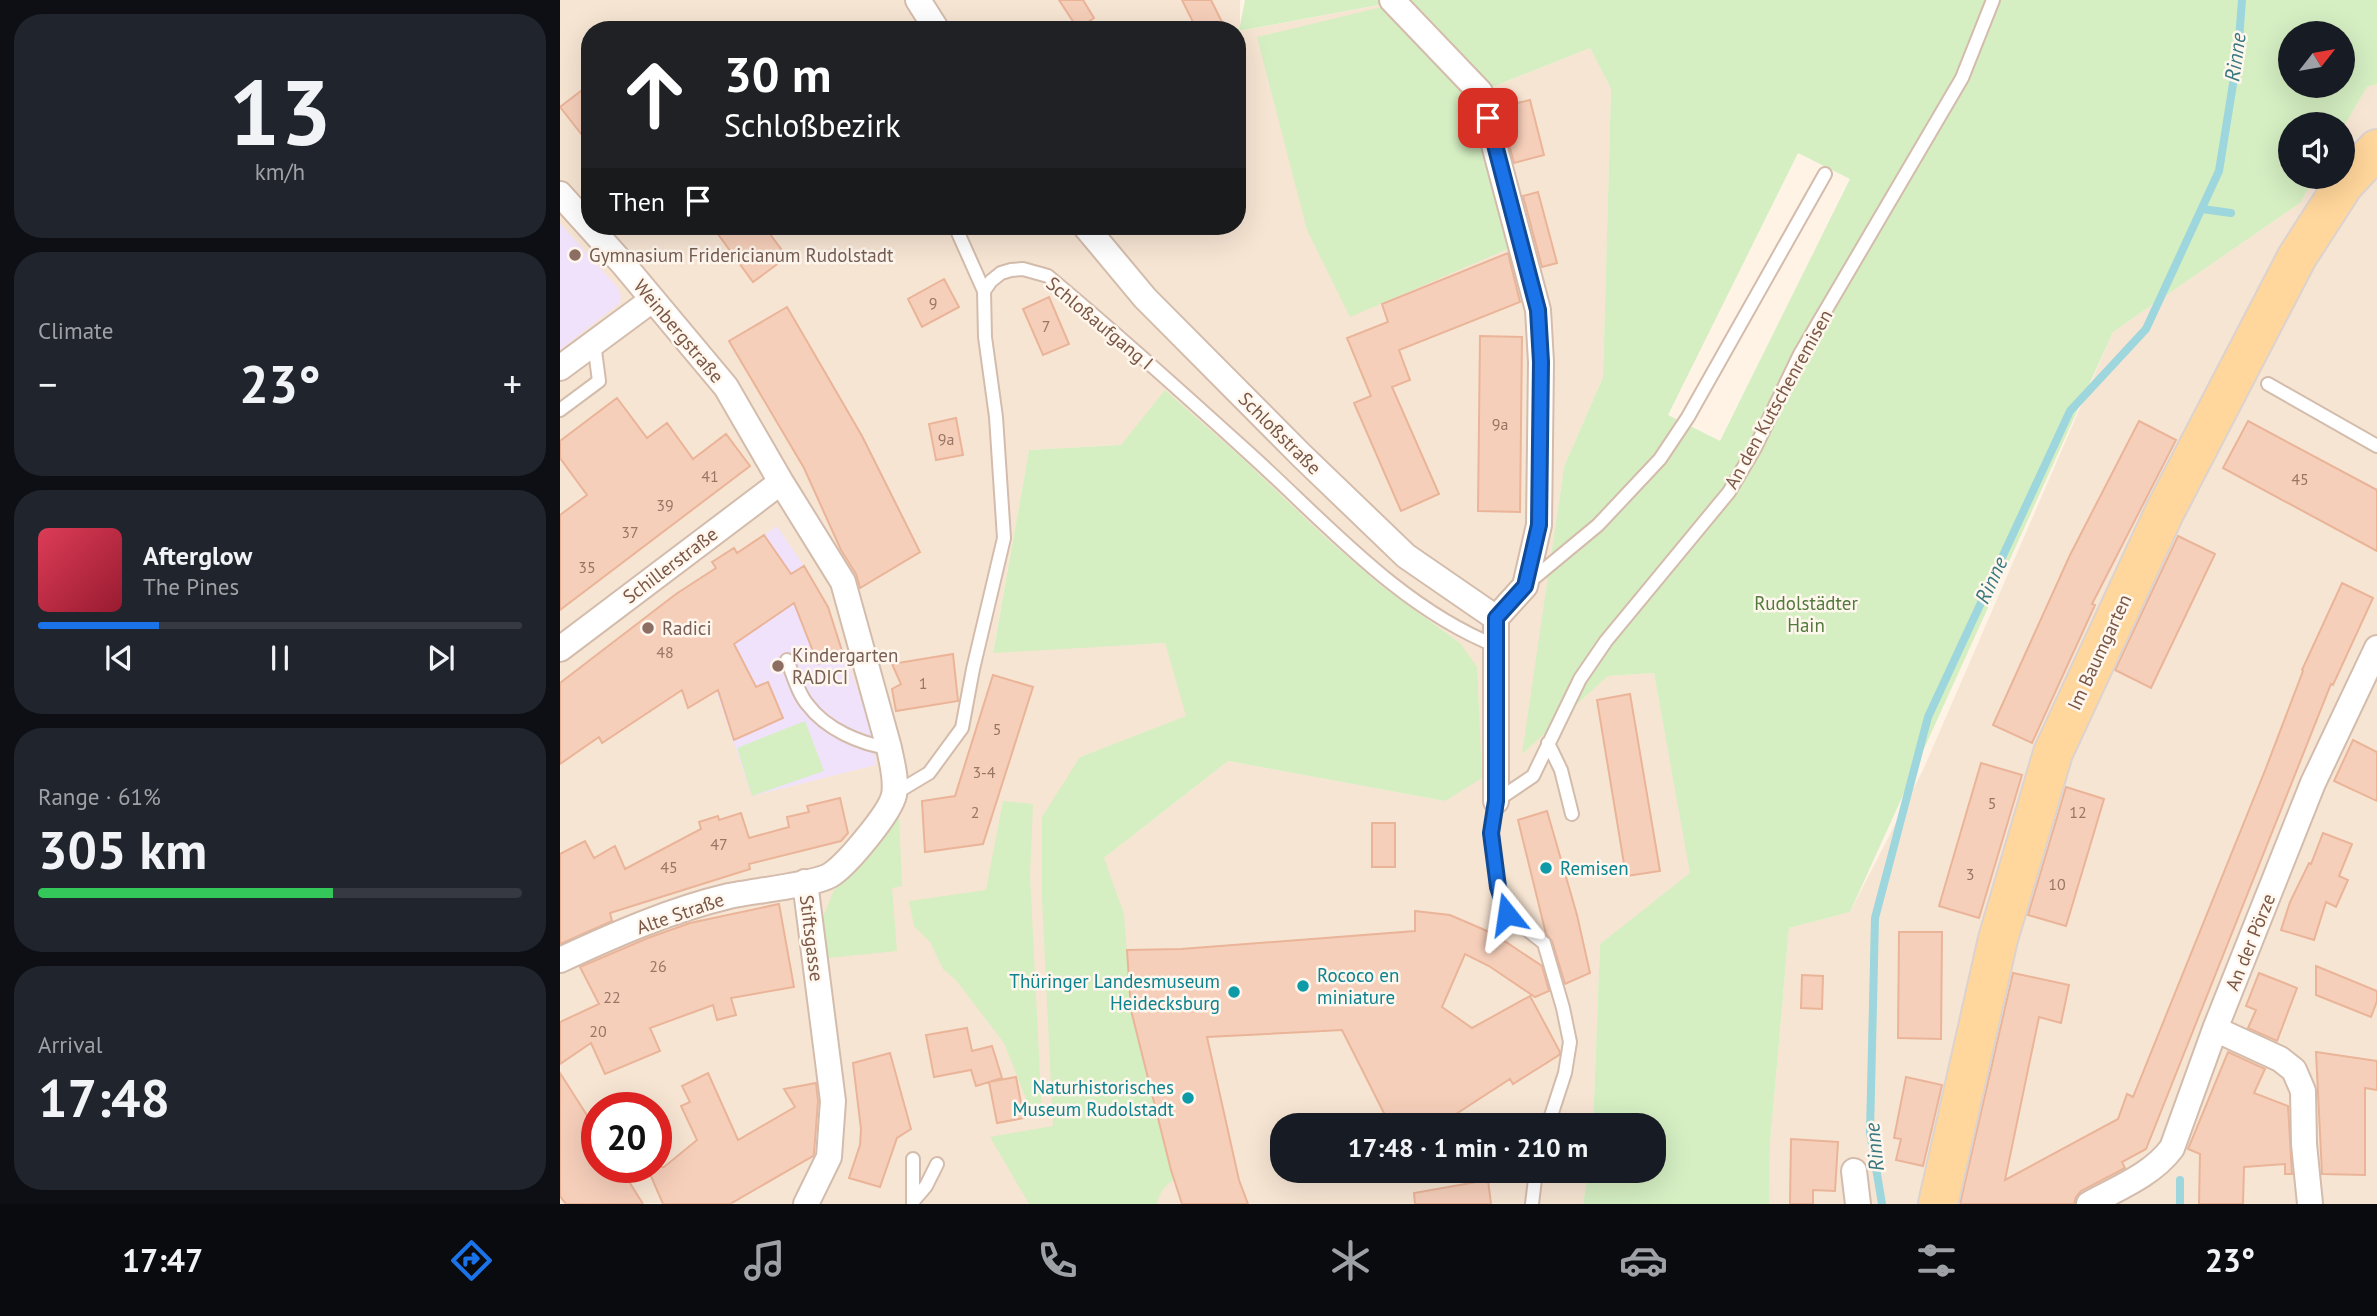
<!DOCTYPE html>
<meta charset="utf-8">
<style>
body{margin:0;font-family:"PT Sans",sans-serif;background:#20242c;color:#f1f3f6;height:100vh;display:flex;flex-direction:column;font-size:26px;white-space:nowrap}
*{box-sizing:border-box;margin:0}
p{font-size:23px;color:#9ea1a6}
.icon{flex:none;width:38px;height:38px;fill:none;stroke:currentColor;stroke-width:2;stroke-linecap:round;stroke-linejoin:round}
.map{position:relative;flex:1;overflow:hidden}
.drawer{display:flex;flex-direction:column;gap:14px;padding:14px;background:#0d0f14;width:560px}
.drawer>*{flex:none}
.guide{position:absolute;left:21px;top:21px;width:665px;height:214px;border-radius:28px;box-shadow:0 7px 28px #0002;background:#202124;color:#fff;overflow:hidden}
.needle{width:46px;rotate:59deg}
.controls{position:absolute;left:1718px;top:21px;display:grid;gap:14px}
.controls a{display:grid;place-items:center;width:77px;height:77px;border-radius:50%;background:#171b24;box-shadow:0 7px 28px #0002;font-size:35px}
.speed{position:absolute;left:21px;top:1092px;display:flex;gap:14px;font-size:35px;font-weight:700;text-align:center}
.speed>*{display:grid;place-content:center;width:91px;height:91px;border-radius:50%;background:#171b24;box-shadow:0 7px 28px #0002;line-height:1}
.speed .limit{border:10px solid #d22;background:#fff;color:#111}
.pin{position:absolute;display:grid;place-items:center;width:60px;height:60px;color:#fff;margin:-30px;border-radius:14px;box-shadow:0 4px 10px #0006}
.me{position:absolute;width:77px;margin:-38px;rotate:345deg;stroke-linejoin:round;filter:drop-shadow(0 0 5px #0008)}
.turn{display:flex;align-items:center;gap:24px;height:147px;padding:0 28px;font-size:32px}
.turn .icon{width:91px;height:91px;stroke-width:2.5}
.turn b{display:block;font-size:49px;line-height:60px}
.then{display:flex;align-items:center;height:66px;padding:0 28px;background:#0003;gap:14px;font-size:26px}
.big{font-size:52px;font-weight:700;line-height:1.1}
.drawer .widget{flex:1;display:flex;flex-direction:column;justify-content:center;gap:10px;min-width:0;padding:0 24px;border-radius:28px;background:#20242c}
.drawer .dial{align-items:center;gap:0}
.dial b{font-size:91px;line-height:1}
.song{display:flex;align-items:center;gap:21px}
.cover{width:84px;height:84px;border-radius:10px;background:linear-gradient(135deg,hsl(350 70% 55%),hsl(350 70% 35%))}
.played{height:7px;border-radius:4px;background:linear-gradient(90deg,#1a73e8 25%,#363941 25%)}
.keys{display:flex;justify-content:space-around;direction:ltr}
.heat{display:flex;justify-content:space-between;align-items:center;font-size:38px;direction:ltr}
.charge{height:10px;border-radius:5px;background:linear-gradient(90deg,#34c759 61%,#363941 0)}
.trip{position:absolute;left:710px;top:1113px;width:396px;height:70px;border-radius:28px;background:#171b24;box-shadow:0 7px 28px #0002;font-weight:700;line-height:70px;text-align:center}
.tabs{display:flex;height:112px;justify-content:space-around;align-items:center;background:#090b0e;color:#9ea1a6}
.tabs .icon{width:49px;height:49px}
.tabs .active{color:#1a73e8}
.tabs b{font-size:32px;color:#f1f3f6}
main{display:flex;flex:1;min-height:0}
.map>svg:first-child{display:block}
</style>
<main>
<section class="drawer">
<div class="widget dial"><b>13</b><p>km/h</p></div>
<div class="widget"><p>Climate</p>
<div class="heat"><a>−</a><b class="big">23°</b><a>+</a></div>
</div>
<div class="widget">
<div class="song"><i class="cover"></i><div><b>Afterglow</b><p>The Pines</p></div></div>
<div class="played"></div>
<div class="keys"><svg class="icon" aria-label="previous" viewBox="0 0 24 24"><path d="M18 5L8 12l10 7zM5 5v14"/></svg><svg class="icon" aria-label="pause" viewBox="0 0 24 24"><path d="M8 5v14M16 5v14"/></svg><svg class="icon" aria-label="next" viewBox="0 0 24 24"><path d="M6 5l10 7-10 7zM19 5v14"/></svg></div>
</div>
<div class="widget"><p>Range · 61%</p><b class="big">305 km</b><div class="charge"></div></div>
<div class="widget"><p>Arrival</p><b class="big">17:48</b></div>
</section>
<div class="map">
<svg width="1817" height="1204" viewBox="0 0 1817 1204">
<rect width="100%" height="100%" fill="#fef3e5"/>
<!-- residential -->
<path fill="#f7e5d3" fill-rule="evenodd" d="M0,0H680V31L841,1L926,90L1030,48L1051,89L1043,377L1004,467L963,753L1048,676L1094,673L1131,874L1040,944L1033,1125H723V1171H1028L1023,1204H0ZM30,30H677V226H30ZM606,391L682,458L765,537L819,584L900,643L885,801L668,761L544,858L520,757L627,716L605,643L433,652L469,450L561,445ZM37,1108H96V1167H37Z
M1817,84V1204H1209L1210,1144L1229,928L1290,912L1363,770L1553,332L1740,203L1755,177H1783V128L1807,87Z"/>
<!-- education -->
<path fill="#f0e2fb" d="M0,223L58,288L61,296L60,303L0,350Z
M217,526L244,566L268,607L310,724L316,765L192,796L152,679L131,586L156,568L152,562L174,548L178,553Z"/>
<!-- green -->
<path fill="#d5eec2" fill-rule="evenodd" d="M685,0H1817V84L1807,87L1783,128V124H1731V177H1755L1740,203L1553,332L1290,912L1229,928L1210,1144L1209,1204H1023L1028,1171H1094V1125H1033L1040,944L1130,873L1094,673L1048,676L962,754L1004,467L1043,377L1051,89L1030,48L925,90L840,1L679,31ZM1731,33H1783V86H1731ZM1238,153L1290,179L1160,441L1108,415Z
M826,6L910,90L950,248L790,317L747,230L697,37Z
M605,390L682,458L765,537L819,584L900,643L917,667L922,778L885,801L668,761L544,858L564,914L571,1010L614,1180C604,1186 600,1192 597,1204H469L430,1137L493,1126L482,899V817L520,757L626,716L605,643L433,653L469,450L561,445Z
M245,721L264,771L192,796L177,748Z
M443,801L473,804L470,875L482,1116H473L444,1043L396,980L383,969L370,942L354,926L349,901L426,890Z
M339,816L342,886L332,888L337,951L268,958L263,917L274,890Z"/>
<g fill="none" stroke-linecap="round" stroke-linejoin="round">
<!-- stream -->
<path stroke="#9dd6dd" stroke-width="8" d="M1642,209L1671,213
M1322,1204L1310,1132L1315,918L1368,717L1510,411L1586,329L1659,171L1678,53L1682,0
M1620,1204V1180"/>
</g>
<!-- building -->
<path fill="#f6cfba" stroke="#eab499" stroke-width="2" d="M499,0H523L534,18L518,29Z
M622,0H651L666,30H637Z
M30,84V145L0,107Z
M970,100L984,155L954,163L939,107Z
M978,192L997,263L982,267L963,196Z
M152,226H204L227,257L193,282Z
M948,253L960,302L839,350L850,380L832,387L879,494L841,511L794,403L811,396L787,338L828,322L822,304Z
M384,279L399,307L362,327L348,299Z
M489,297L509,344L483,355L463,309Z
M227,307L302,436L360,552L300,588L296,574L281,550L244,468L169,341Z
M920,336L962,337L960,512L918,511Z
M57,398L87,438L107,423L133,459L166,434L190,466L0,610V515L27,495L0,458V441Z
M396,418L403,455L376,460L369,424Z
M1579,421L1616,440L1532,604L1535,605L1472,743L1433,725L1510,555Z
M1688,421L1817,490V551L1663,468Z
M204,535L231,574L244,566L268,607L283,654L258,664L234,603L174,644L196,687L208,682L223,718L174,740L158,690L128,708L122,690L42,743L39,737L0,764V683L116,594L156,568L152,562L174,548L177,553Z
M1618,536L1655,554L1591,688L1555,670Z
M1782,583L1813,598L1773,685L1771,684L1586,1149L1562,1162L1565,1168L1521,1191L1516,1197L1514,1204H1400L1453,973L1509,985L1501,1023L1479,1017L1445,1180L1558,1119L1567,1094L1573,1097L1706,768L1743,671L1742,670Z
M393,654L398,701L336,711L332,689L341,684L332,664Z
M433,675L473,687L423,844L365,852L362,801L395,796Z
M1070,694L1100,871L1066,876L1037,700Z
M1793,740L1817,752V801L1774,781Z
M1421,763L1462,775L1419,918L1379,906Z
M1506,787L1544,799L1506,926L1468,915Z
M280,798L288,833L281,841L189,864L190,869L50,913L52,921L0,944V854L25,841L34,858L55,846L65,869L141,829L139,822L158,816L159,820L181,813L189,838L229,827L227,817L249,812L247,806Z
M987,811L1017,915L1030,973L1005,984L992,941L986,934L958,820Z
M812,823H835V867H812Z
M1763,833L1792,844L1779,876L1788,880L1776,907L1766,902L1754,940L1721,930L1730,902L1749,863L1751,864Z
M219,904L234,987L171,998L176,1015L157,1020L153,1005L90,1028L100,1051L45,1074L31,1043L0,1064V1022L39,1004L20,967L88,938L130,923Z
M855,911L890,915L934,934L982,966L989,991L975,997L929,966L905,954L882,1007L912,1028L970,996L1000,1052L999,1055L953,1084L950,1079L879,1125H830L782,1030L647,1037L679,1180L688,1204H622L611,1170L571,1010L567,950L621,949L855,931Z
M1339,932H1382L1381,1039L1338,1038Z
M1756,966L1817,991V1001L1811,1017L1756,995Z
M1699,973L1737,988L1717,1041L1688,1028L1696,1010L1686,1006Z
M1242,975L1263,976L1262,1009L1241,1008Z
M407,1028L412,1051L432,1046L442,1078L416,1086L411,1070L374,1077L366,1035Z
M1668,1052L1705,1069L1694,1093L1728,1106L1732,1174H1725V1164L1684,1167L1683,1204H1639L1640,1154L1628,1149Z
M1756,1052L1817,1061V1090L1805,1088V1175L1762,1174Z
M330,1053L351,1129L337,1138L320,1187L289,1178L300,1145L301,1129L293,1063Z
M0,1073L37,1131V1167H60L83,1204H6L0,1196Z
M148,1073L178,1140L235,1107L224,1089L256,1083L258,1101L254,1153L253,1156L170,1204H103L87,1167H104L137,1140L121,1106L130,1102L122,1086Z
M456,1077L464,1118L437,1123L429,1082Z
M1346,1077L1382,1085L1363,1166L1336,1160L1341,1139L1334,1138Z
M1231,1139L1278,1142L1275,1191L1253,1190V1204H1230Z
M928,1180L931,1204H855L854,1193Z"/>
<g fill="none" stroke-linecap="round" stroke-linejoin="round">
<!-- lane casing -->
<g stroke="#d4bcac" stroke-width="16">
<path id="lane" d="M395,226L424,291
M1708,384L1817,446
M0,410L39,381L34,343
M968,583L1038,525L1100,459L1128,417L1265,174
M227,660C233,674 238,694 248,705C266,729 300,744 329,748
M988,743L1001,770L1012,814
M334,794L369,773L402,728L413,669L444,538L436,417L425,337L424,291L431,281L441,273L451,270L463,269L488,276C557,334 624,394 691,455C766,523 839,607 936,646
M988,1125L1005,1073L1010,1042L1003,1008L984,943L947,914L938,887L931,833L936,801L973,776L1020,679L1046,641L1169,492L1195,448L1240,354L1402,78L1433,0
M353,1159V1204
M355,1199L366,1186L377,1164
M972,1204L976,1171"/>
</g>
<!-- street casing -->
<g stroke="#d4bcac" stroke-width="28">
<path id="street" d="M358,0L377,30
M832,0L920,92L978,310L981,362L979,525L965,586L936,618V801
M0,194L64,265L166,387L221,482L283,582L329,748C332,763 337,780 334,795C330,813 288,863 272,874C257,885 191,891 169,896C110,910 54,935 0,960
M525,226L585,298L742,456L846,556L936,618
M0,368L92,300
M0,649L221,482
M245,882L273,1101L269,1157L246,1204
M1655,1029L1720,1059L1734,1070L1743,1091L1744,1144L1750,1204
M1294,1171L1298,1204
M1529,1204C1558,1188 1592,1175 1612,1148L1655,1029L1753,783L1817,648"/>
</g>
<!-- primary casing -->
<g stroke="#dcd3cf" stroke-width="42">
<path id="primary" d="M1378,1204L1438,939L1493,753L1604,513L1737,257L1784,184L1817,149"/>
</g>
<!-- lane -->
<use href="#lane" stroke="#fff" stroke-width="12"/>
<!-- street -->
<use href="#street" stroke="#fff" stroke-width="24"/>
<!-- primary -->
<use href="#primary" stroke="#ffd69b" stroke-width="38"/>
</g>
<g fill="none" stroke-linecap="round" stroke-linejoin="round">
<!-- route casing -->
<g stroke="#114b97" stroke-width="18">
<path id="route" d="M928,118L978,310L981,362L979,525L965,586L936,618V801L931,833L938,887L947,914"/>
</g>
<!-- route -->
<use href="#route" stroke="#1a73e8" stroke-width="12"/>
</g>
<!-- markers -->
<g fill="#8d6e63" stroke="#fff7ed" stroke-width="2.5">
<circle cx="15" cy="255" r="7"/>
<circle cx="88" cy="628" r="7"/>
<circle cx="218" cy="666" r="7"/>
</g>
<g fill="#0f9aa8" stroke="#fff7ed" stroke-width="2.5">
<circle cx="986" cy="868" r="7"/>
<circle cx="743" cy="986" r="7"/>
<circle cx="674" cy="992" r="7"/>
<circle cx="628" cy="1098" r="7"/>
</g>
<g text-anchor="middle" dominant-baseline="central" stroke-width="5" stroke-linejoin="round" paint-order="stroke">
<!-- number labels -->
<g font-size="16" fill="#997564">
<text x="373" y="303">9</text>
<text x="486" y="326">7</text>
<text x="940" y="424">9a</text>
<text x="386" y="439">9a</text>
<text x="150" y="476">41</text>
<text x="1740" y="479">45</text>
<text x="105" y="505">39</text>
<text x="70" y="532">37</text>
<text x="27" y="567">35</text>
<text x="105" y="652">48</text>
<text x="363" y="683">1</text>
<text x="437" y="729">5</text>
<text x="424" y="772">3-4</text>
<text x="1432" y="803">5</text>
<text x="415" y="812">2</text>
<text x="1518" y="812">12</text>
<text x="159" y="844">47</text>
<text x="109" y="867">45</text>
<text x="1410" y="874">3</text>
<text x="1497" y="884">10</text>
<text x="98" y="966">26</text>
<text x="52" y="997">22</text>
<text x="38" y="1031">20</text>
</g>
<!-- education labels -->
<g font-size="19" fill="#785e54" stroke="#fff7ed" text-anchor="start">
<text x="29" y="255">Gymnasium Fridericianum Rudolstadt</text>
<text x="102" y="628">Radici</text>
<text x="232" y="655">Kindergarten<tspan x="232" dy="22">RADICI</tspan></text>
</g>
<!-- street labels -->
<g font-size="19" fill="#7a5747" stroke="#fff7ed">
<text transform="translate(540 323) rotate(40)">Schloßaufgang I</text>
<text transform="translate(119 331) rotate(50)">Weinbergstraße</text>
<text transform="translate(1218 399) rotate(-61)">An den Kutschenremisen</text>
<text transform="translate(720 433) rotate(45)">Schloßstraße</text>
<text transform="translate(110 565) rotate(-37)">Schillerstraße</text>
<text transform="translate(1539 652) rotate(-65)">Im Baumgarten</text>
<text transform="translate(120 913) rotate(-19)">Alte Straße</text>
<text transform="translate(252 938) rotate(83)">Stiftsgasse</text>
<text transform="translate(1690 942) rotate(-68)">An der Pörze</text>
</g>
<!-- park labels -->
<g font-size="19" fill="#517a3c" stroke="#fff7ed">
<text x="1246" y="603">Rudolstädter<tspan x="1246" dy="22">Hain</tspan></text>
</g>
<!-- culture labels -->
<g font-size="19" fill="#0d838f" stroke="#fff7ed" text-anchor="start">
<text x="1000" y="868">Remisen</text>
<text x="757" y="975">Rococo en<tspan x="757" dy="22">miniature</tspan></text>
<text x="660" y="981" text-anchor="end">Thüringer Landesmuseum<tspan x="660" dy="22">Heidecksburg</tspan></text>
<text x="614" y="1087" text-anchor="end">Naturhistorisches<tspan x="614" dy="22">Museum Rudolstadt</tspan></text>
</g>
<!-- water labels -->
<g font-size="21" font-style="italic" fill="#3a7881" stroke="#fff7ed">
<text transform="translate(1675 57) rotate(-82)">Rinne</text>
<text transform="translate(1431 580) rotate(-65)">Rinne</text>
<text transform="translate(1314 1147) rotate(-96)">Rinne</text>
</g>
</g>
</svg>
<div class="controls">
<a><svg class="needle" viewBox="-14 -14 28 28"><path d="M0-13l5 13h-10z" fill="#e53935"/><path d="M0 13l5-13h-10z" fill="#9ea1a6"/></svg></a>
<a><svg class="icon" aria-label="sound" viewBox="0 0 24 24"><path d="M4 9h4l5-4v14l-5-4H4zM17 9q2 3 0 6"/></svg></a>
</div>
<div class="speed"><div class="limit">20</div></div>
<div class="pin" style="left:928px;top:118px;background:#d93025"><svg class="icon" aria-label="arrive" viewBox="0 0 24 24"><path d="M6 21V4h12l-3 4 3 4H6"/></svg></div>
<svg class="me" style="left:947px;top:914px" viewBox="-20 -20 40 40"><path d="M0-17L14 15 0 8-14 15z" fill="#1a73e8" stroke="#fff" stroke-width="4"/></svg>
<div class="trip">17:48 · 1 min · 210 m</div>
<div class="guide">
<div class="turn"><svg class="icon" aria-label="ahead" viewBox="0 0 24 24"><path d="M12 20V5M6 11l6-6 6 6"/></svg><div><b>30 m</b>Schloßbezirk</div></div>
<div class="then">Then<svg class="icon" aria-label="arrive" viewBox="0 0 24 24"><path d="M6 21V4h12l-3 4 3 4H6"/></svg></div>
</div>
</div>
</main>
<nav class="tabs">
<b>17:47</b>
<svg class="icon active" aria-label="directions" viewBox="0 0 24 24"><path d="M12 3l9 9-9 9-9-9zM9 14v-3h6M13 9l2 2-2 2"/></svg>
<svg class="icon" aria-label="music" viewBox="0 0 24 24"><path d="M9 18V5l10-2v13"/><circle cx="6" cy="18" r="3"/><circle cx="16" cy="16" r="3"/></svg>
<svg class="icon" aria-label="phone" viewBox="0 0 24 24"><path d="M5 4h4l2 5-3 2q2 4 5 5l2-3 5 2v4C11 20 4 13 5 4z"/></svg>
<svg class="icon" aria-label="climate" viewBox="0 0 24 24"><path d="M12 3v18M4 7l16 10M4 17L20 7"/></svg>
<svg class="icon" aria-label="car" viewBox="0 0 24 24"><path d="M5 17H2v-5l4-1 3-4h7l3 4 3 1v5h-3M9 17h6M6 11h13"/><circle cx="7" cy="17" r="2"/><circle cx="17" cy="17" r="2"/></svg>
<svg class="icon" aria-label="filters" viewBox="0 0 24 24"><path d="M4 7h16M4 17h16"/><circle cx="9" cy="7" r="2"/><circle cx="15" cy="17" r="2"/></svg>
<b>23°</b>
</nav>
